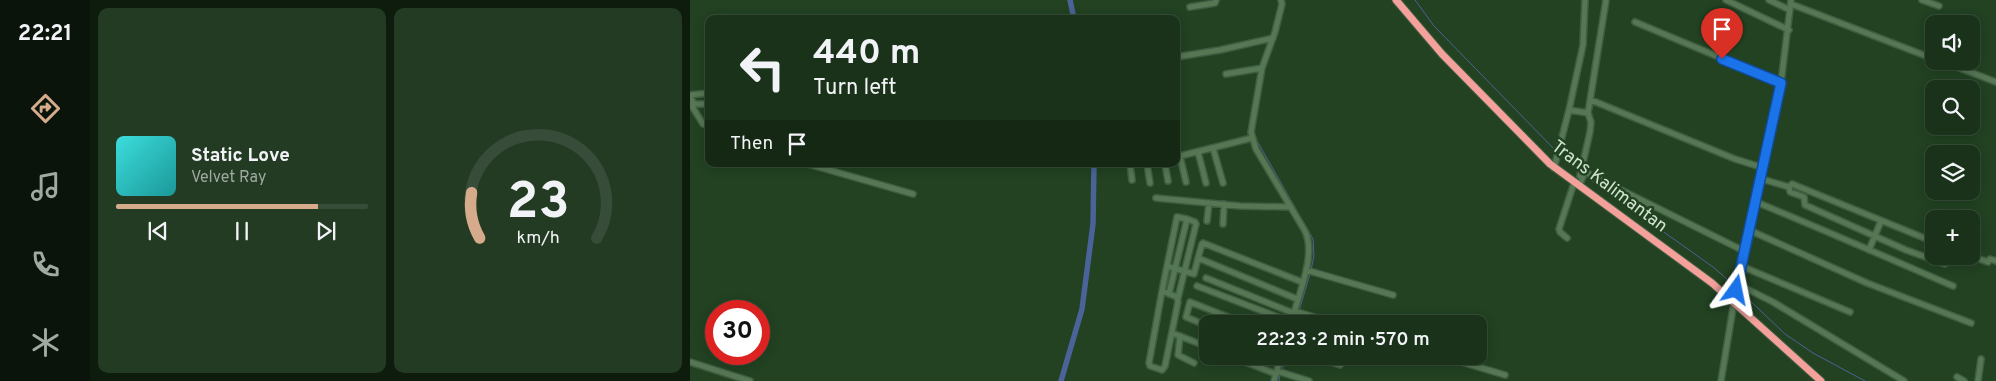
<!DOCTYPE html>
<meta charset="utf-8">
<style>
body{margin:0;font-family:Overpass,sans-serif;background:#233a23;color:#f1f3f6;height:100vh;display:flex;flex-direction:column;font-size:19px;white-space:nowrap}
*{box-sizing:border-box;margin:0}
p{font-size:16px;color:#9faaa2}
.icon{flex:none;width:28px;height:28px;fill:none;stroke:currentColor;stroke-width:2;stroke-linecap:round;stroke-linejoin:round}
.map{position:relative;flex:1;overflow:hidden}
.drawer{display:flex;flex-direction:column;gap:8px;padding:8px;background:#0e1c0e;width:600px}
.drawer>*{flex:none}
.top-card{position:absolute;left:15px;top:15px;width:475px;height:152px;border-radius:10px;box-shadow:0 2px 12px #0003,0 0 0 1px #384d39;background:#1a321a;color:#f1f3f6;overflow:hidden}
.controls{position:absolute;left:1235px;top:15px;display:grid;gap:10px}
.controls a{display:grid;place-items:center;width:55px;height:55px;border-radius:10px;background:#1a321a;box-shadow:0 2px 12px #0003,0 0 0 1px #384d39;font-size:25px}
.speed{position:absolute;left:15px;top:300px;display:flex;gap:10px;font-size:25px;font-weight:700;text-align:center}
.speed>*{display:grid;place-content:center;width:65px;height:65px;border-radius:50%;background:#1a321a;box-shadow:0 2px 12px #0003,0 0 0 1px #384d39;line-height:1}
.speed .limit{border:8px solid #d22;background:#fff;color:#111}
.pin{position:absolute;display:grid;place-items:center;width:42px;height:42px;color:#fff;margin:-51px -21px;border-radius:50% 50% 50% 0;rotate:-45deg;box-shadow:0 0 5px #0007}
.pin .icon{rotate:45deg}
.me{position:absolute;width:55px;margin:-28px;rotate:12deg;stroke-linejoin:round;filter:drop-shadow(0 0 4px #0008)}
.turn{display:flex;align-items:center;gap:18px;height:105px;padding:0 25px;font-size:22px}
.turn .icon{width:65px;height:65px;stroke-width:2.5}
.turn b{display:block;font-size:35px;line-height:42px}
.then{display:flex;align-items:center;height:48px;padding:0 25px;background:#0003;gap:10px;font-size:19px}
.drawer .widget{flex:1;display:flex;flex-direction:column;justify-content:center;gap:8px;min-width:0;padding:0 18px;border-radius:10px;background:#233a23}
.drawer .dial{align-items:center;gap:0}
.dial svg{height:130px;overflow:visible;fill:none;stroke:#384d39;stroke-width:7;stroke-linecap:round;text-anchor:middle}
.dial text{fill:#f1f3f6;stroke:none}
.song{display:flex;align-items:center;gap:15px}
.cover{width:60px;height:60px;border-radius:8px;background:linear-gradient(135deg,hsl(180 70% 55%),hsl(180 70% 35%))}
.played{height:5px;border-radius:2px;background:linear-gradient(90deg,#d6ab8b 80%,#384d39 80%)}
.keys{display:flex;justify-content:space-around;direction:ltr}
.drawer .tiles{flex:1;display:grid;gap:8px;grid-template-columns:repeat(2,1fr)}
.trip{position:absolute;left:509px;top:315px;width:288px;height:50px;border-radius:10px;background:#1a321a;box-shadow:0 2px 12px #0003,0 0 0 1px #384d39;font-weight:600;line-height:50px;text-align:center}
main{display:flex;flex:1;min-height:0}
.dock{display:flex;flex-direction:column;width:90px;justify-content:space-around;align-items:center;background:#0a140a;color:#9faaa2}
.dock .icon{width:35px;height:35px}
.dock .selected{color:#d6ab8b}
.dock b{font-size:22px;color:#f1f3f6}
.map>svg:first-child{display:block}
</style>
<main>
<nav class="dock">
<b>22:21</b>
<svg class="icon selected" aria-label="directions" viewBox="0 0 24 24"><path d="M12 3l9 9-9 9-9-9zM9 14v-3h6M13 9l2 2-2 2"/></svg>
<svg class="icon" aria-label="music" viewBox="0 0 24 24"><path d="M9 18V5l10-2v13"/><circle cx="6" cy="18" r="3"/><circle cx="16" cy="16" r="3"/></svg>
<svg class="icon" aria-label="phone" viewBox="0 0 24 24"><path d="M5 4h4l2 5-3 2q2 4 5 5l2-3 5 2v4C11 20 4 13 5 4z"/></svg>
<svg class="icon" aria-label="climate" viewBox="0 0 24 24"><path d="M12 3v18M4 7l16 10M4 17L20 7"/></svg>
</nav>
<section class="drawer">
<div class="tiles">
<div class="widget">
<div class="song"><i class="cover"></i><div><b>Static Love</b><p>Velvet Ray</p></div></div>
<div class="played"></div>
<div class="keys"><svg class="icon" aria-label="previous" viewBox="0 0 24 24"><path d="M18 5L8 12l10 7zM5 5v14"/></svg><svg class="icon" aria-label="pause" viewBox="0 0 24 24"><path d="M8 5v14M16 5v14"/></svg><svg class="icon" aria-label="next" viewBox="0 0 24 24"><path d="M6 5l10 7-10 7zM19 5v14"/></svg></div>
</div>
<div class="widget dial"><svg viewBox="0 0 100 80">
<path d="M14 69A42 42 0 1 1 86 69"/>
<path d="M14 69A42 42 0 0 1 9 41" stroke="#d6ab8b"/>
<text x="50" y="56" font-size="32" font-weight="700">23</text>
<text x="50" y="72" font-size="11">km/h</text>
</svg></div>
</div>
</section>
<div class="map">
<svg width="1306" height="381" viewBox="0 0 1306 381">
<rect width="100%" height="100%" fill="#224222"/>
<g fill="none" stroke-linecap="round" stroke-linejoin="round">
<!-- stream -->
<path stroke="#4a6398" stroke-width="1" d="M725,0L744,26L866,151
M566,139L623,239L624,256L621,270
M870,155L888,171
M895,176L1023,267L1045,286
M1051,292L1095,334L1123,353L1175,381
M609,311L620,274
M606,324L608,315
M592,371L596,356
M589,381L590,374"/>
<!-- river -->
<path stroke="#4a6398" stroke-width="5.5" d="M380,0L384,19
M371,381L392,309L403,224L404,164"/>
<!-- minor casing -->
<g stroke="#405d41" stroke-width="8">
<path id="minor" d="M591,0L592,4L585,32L572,68L561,132L566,149L615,231C627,256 607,297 601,324
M1036,0L1099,30
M1079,0L1100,10
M1232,0L1249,6
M1101,4L1244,59
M500,7L525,3L526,0
M945,22L1091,83
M486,57L530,50L583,38
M1251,61L1306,82
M536,74L572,68
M0,95L19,93
M0,96L4,104H19
M901,100L1045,159L1074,168
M0,103L13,124L19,126
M879,110L893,45L895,0
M523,148L533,183
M508,152L516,183
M490,156L496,182
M486,157L562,138
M118,164L223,194
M440,164L442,180
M457,164L460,183
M475,164L478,181
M864,168L879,110L898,113
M890,176L900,132L901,122L898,113L916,0
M1072,179L1099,187L1100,192L1114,197L1115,205L1216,250L1255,264
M889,186L895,172L1054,251
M1099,187L1102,184L1244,242
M466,198L550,206L601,207
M1066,202C1132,229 1198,258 1263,286
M517,221L519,203
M533,224L534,204
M1059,230L1177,283L1281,323
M877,238L870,232L869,229L884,183
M1179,250L1191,221
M1281,256L1298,262L1300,259L1306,261
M1051,266L1160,312
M616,270L703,295
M516,278L603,313
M1047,284L1083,302L1214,381
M507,286L601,322
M472,291L487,297L488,302L475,366L472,370L460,366L459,363Z
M472,291L477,266
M479,294L497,219L487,217L477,266C486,269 495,271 504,274L508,258
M488,298L506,224L505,222L497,219
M607,299L508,258L512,244L513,243L612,282
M604,311L648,324
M518,326L496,317L500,302L556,324
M482,333L518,347
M490,336L488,355L504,363
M540,356L586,374
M623,356L650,365
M751,356L815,375
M0,362L60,381
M587,371L619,381
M1267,377L1274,381
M584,381L591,356
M1031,381L1047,284L1091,83L1101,0
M1288,381L1291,359"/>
</g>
<!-- highway casing -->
<g stroke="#405d41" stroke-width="9">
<path id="highway" d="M706,0L752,54L860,164L1022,283L1131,381"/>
</g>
<!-- minor -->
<use href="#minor" stroke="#567754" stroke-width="5"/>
<!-- highway -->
<use href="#highway" stroke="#f4a09b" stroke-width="7"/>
</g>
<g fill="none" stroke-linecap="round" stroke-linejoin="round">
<!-- route casing -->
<g stroke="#114b97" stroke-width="12">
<path id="route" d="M1032,59L1091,83L1046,290"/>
</g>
<!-- route -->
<use href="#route" stroke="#1a73e8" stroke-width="9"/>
</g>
<g text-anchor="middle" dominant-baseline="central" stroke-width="5" stroke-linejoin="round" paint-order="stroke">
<!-- street labels -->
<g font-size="18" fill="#d1e4d0" stroke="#224222">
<text transform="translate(919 187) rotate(37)">Trans Kalimantan</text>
</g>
</g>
</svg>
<div class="controls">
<a><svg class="icon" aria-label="sound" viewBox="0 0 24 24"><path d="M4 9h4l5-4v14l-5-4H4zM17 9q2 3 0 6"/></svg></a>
<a><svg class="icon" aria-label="search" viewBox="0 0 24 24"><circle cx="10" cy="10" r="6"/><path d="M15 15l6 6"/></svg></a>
<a><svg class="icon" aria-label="layers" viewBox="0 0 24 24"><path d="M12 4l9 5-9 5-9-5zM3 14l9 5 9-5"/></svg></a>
<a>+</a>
</div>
<div class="speed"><div class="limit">30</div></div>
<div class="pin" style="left:1032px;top:59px;background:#d93025"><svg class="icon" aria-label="arrive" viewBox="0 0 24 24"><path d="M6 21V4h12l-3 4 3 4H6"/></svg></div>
<svg class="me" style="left:1046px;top:290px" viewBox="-20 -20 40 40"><path d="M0-17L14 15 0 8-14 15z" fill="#1a73e8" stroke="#fff" stroke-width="4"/></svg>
<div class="trip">22:23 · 2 min · 570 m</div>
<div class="top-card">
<div class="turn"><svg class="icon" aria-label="left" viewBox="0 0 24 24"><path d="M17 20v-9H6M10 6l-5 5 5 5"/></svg><div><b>440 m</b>Turn left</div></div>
<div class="then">Then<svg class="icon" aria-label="arrive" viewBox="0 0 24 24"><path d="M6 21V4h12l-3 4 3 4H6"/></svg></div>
</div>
</div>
</main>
